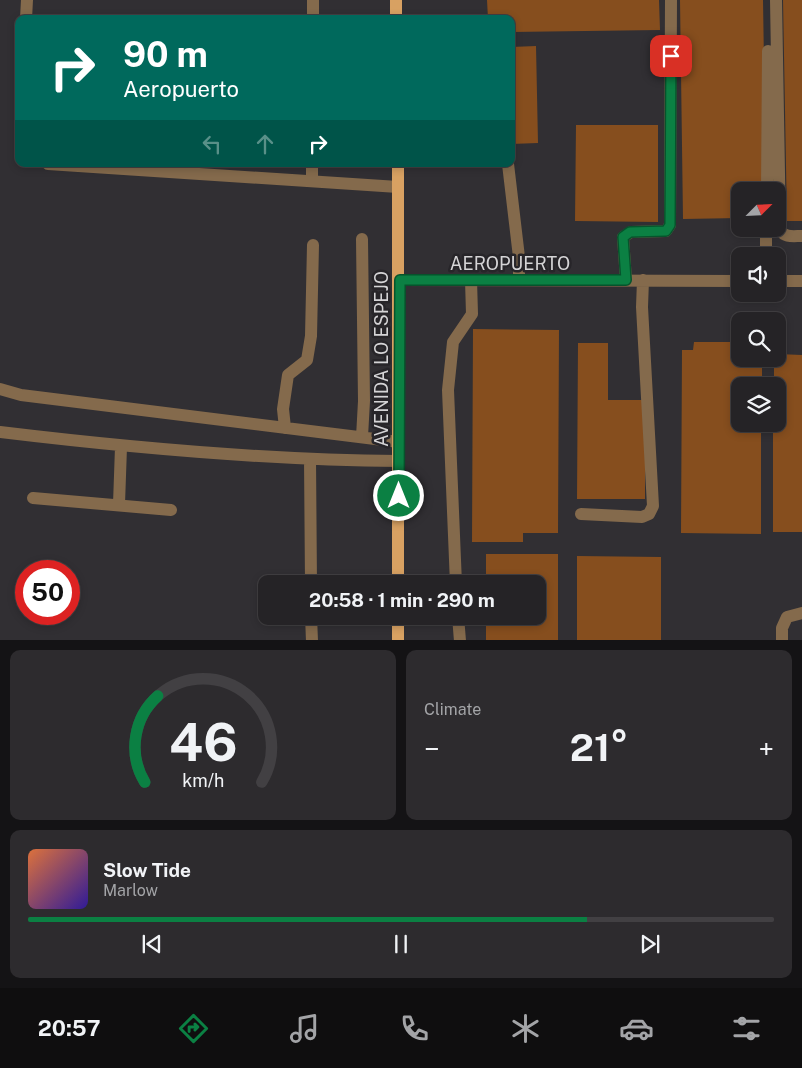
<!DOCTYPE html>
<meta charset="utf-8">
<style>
body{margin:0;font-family:"Public Sans",sans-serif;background:#2d2b2e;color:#f1f3f6;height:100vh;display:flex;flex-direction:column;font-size:19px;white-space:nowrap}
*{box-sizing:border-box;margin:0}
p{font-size:16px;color:#a3a4a7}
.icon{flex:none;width:28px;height:28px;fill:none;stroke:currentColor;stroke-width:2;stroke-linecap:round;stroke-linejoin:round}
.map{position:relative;height:640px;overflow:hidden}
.details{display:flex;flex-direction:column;gap:10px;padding:10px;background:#141315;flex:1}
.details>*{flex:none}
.guide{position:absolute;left:15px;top:15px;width:500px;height:152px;border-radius:10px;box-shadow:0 2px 8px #0003,0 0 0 1px #424043;background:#00695c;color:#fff;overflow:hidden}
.needle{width:32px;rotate:66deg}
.controls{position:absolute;left:731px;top:182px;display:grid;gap:10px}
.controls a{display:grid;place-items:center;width:55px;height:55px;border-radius:10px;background:#252326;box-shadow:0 2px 8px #0003,0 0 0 1px #424043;font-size:25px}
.speed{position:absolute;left:15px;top:560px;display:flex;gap:10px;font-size:25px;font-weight:700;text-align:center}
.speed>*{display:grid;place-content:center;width:65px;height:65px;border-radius:50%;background:#252326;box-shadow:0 2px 8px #0003,0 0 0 1px #424043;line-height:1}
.speed .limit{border:8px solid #d22;background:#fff;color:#111}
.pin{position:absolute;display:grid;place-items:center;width:42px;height:42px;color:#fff;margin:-21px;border-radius:10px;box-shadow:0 2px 8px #0006}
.me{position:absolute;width:55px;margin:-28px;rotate:0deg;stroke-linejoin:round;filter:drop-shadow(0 0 4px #0008)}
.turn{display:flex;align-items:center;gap:18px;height:105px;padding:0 25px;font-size:22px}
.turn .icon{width:65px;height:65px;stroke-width:2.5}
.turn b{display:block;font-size:35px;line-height:42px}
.lanes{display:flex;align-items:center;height:48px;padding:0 25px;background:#0003;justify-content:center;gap:25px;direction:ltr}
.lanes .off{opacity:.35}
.big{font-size:38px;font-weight:700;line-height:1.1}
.details .widget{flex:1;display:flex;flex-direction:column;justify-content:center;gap:8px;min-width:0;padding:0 18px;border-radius:10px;background:#2d2b2e}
.details .dial{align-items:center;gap:0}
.dial svg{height:130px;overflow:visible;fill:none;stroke:#424043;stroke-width:7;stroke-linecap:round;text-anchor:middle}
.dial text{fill:#f1f3f6;stroke:none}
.song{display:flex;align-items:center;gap:15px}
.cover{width:60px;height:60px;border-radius:8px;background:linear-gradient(135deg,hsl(20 70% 55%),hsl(250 70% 35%))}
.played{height:5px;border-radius:2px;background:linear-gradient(90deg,#0b8043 75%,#424043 75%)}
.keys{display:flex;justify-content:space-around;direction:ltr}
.heat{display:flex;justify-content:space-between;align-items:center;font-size:28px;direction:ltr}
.details .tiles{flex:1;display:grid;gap:10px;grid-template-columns:1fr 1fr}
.widget:last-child{grid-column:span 2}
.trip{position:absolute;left:258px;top:575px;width:288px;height:50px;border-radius:10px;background:#252326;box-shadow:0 2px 8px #0003,0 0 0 1px #424043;font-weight:700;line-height:50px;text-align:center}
.tabs{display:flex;height:80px;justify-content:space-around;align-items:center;background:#0f0e0f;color:#a3a4a7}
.tabs .icon{width:35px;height:35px}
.tabs .selected{color:#0b8043}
.tabs b{font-size:22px;color:#f1f3f6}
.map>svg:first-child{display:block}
</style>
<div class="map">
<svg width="802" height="641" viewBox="0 0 802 641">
<rect width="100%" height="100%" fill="#312f33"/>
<!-- building -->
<path fill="#864e1e" d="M487,0H659L660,30L511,32V19H488Z
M680,0H763L766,191H740V218L683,219Z
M783,0H802V221H787Z
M536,46L538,143L511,144V47Z
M576,125H658V222L575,221Z
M473,329L559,330L558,533H523V542H472Z
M694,342H740V359H752V362H762V386H740V424H761V534L681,533L682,350H693Z
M578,343H608V400H645V499H577Z
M778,354L802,355V532H773V424H778V386H774V359H778Z
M486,554H558V641H486V616H536V584H486Z
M577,556L661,557V641H577Z"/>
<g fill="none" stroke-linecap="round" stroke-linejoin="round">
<!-- minor -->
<path stroke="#846a4c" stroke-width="12" d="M776,0L780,230C785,238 793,236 802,236
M26,19L27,0
M313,19V0
M48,164L398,187
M508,164L519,257V280
M312,181V164
M767,191L768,51
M766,256V229
M399,280L740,281
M626,280L623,237L631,232L666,231L670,225L671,0
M778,281H802
M0,389L21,395L399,442
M285,428L283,409L288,375L307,360L311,336L313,245
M0,432C132,448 265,460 399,461
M362,437L364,401L362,239
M310,459L311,584
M33,498L171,510
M119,504L121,447
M581,514L642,517L649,514L653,506L642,307L643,280
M456,584L448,390L453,342L472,314L471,280
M311,616L312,641
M458,616L460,641
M782,641V628L787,617L802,613"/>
<!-- major -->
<path stroke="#d8a162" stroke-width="12" d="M396,0V19
M398,164V584
M398,641V616"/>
</g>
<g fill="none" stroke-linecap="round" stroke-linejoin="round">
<!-- route casing -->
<g stroke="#07532c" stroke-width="12">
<path id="route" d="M399,496L400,280H626L623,237L630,232L666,231L670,225L671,56"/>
</g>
<!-- route -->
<use href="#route" stroke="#0b8043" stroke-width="9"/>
</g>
<g text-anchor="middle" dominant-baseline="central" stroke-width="5" stroke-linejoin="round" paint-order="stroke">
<!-- street labels -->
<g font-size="18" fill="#d5d4d6" stroke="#272529">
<text x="510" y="263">AEROPUERTO</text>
<text transform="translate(381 359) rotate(-90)">AVENIDA LO ESPEJO</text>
</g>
</g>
</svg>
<div class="controls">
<a><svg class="needle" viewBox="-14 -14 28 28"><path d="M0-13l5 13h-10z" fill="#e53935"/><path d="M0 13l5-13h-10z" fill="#a3a4a7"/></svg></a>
<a><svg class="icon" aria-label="sound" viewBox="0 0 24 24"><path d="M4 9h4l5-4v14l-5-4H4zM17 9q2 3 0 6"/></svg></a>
<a><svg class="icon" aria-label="search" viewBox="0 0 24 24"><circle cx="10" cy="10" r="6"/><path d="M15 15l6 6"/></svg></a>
<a><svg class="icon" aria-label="layers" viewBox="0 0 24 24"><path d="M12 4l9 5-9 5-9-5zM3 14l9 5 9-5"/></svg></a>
</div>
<div class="speed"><div class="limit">50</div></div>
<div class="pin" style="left:671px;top:56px;background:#d93025"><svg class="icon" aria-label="arrive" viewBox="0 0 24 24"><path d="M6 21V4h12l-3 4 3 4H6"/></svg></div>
<svg class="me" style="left:399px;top:496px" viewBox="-20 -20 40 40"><circle r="17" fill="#0b8043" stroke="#fff" stroke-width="3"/><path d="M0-11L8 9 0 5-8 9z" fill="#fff"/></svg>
<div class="trip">20:58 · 1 min · 290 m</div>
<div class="guide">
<div class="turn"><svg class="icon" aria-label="right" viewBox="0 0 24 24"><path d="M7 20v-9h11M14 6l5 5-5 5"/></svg><div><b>90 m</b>Aeropuerto</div></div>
<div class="lanes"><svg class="icon off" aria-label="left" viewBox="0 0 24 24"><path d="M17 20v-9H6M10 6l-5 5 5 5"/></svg><svg class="icon off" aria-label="ahead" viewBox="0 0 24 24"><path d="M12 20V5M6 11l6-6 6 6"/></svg><svg class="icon" aria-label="right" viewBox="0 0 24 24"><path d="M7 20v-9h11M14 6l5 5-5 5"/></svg></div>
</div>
</div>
<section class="details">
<div class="tiles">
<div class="widget dial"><svg viewBox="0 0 100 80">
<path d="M14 69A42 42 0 1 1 86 69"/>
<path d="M14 69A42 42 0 0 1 22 16" stroke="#0b8043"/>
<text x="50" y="56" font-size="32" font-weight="700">46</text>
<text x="50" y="72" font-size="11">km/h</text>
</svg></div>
<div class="widget"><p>Climate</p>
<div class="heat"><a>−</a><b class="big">21°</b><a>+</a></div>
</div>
<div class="widget">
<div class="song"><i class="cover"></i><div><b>Slow Tide</b><p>Marlow</p></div></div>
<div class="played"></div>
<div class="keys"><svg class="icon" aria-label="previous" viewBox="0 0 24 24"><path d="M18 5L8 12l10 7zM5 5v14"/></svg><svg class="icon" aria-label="pause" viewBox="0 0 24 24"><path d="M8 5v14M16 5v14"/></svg><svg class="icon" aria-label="next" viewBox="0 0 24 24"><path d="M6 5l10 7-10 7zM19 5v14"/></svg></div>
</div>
</div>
</section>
<nav class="tabs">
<b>20:57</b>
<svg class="icon selected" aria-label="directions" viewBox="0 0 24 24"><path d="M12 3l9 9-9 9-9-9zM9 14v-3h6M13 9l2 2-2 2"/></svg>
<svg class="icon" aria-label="music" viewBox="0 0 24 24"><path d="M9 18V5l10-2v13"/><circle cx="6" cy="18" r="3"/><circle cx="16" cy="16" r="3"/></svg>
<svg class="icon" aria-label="phone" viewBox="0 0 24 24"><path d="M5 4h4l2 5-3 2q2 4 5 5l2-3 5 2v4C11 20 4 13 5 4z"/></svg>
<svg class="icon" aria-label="climate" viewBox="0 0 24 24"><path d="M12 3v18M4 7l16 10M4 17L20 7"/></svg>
<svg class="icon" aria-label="car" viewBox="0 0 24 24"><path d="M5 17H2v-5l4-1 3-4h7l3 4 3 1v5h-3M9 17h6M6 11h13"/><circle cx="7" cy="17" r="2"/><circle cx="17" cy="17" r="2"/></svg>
<svg class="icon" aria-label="filters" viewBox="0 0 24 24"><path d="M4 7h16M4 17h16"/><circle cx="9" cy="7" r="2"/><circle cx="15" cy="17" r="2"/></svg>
</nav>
